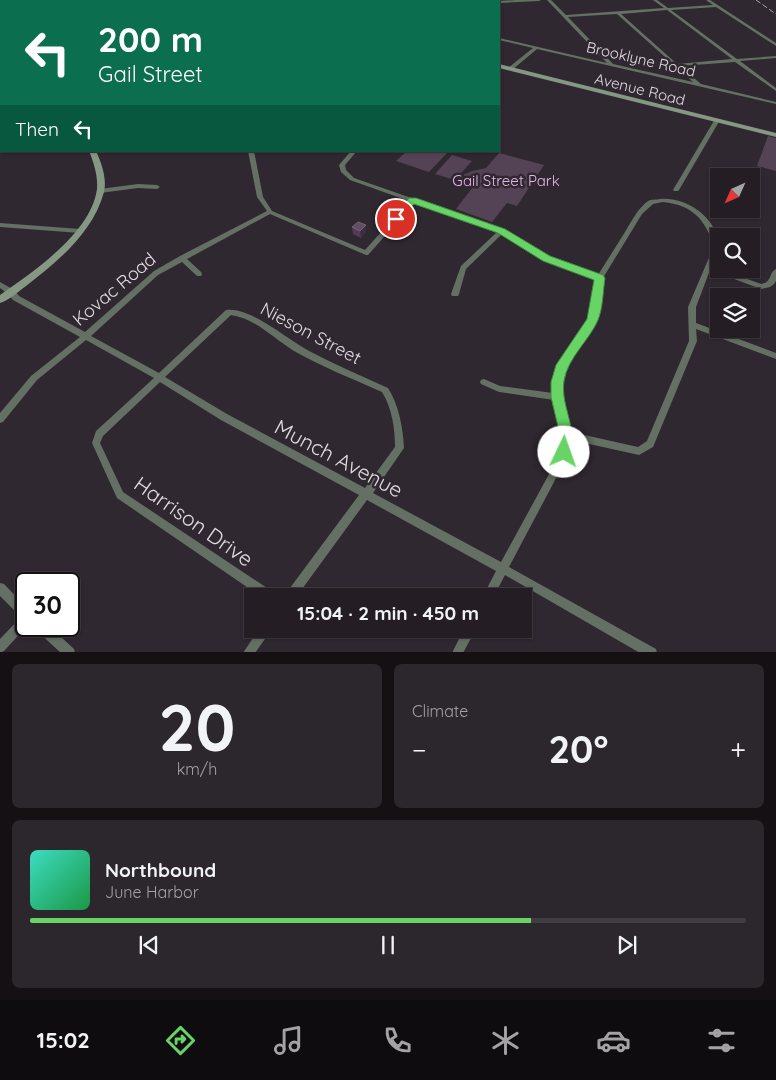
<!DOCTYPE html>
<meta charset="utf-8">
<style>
body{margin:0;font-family:Quicksand,sans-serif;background:#2c272c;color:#f1f3f6;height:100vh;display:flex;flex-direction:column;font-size:19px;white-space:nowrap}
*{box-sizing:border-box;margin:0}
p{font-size:16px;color:#a3a2a6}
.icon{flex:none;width:28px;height:28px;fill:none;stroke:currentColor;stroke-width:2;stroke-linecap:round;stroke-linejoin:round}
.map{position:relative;height:652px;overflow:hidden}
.panel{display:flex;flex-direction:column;gap:12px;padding:12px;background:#141014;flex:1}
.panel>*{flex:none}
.hud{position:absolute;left:0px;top:0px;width:500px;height:152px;box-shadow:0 1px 4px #0004,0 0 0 1px #413c41;background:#0b6e4f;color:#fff;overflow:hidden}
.needle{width:32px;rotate:225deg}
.controls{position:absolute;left:710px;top:168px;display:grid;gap:10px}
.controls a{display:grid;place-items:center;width:50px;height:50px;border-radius:0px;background:#241e24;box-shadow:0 1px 4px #0004,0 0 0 1px #413c41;font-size:25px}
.speed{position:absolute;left:15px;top:572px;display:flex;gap:10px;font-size:25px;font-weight:700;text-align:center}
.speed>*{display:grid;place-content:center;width:65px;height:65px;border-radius:50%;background:#241e24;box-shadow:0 1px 4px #0004,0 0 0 1px #413c41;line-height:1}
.speed .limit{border:2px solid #111;border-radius:8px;background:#fff;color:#111}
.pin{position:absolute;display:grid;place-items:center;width:42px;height:42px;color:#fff;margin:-21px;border:2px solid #fff;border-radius:50%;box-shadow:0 1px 5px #0007}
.me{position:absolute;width:55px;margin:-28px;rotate:3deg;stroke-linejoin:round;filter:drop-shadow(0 0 4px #0008)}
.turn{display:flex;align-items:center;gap:18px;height:105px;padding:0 15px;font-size:22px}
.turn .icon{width:65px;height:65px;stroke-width:2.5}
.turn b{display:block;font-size:35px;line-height:42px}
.then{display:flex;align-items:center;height:48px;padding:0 15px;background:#0003;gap:10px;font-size:19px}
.big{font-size:38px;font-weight:700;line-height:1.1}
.panel .tile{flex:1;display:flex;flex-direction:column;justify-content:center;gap:8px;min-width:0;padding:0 18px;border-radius:8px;background:#2c272c}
.panel .dial{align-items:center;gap:0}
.dial b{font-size:65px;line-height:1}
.song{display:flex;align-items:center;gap:15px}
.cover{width:60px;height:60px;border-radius:8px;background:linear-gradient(135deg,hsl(170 70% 55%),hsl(140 70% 35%))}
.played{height:5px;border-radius:2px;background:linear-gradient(90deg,#67d465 70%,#413c41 70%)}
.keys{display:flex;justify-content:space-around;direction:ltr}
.heat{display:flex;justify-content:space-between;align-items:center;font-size:28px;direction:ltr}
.panel .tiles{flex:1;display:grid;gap:12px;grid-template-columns:1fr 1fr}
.tile:last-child{grid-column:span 2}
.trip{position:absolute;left:244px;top:588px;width:288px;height:50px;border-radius:0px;background:#241e24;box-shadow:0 1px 4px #0004,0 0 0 1px #413c41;font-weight:700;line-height:50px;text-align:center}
.tabs{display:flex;height:80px;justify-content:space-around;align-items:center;background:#0e0c0e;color:#a3a2a6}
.tabs .icon{width:35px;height:35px}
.tabs .current{color:#67d465}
.tabs b{font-size:22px;color:#f1f3f6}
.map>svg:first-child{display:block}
</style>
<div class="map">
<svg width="776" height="653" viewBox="0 0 776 653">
<rect width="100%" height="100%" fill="#302830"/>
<!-- green -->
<path fill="#544354" d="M768,136L776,138V171L757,166Z
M407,151H440L447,153L429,172L396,161Z
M499,153L544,165L517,206L507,203L492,222L456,209L476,183L463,175L472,171L486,168Z
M452,155L472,161L455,180L435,174Z"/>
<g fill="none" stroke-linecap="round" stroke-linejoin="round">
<!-- street -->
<path fill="#647063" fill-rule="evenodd" d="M517,0H541L539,1L499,3L498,1Z
M547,0H551L566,15L664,8L653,0H657L668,8L713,5L706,0H710L776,43V46L716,7L671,10L737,59L776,56V58L740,61L776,88V91L735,62L680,66L701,84L776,102V104L537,49L512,70H508V68L533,48L499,40V38L607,63ZM667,10L732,59L677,64L621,14ZM617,14L693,82L613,64L568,17Z
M0,34H1V36H0Z
M715,119L720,120L679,190L678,191H674L673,190Z
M248,151H254L263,197L272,211L365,250L409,201L350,180L341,172L339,165L351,151H357L345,165L346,170L354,178L503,230L548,256L598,275C607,261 616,246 625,232C631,222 638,208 648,201C651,199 656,200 660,199C685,197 713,215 718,240C720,249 716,258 712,266L761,284C773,282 768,273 776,269V281L774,284L770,287L761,289L710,270L696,307V323L776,353V359L696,329L697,341L653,447L639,455L571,440L568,452L554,482L509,567L656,649L657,653H640L505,575L494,596H483L496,571L367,500L297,596H286L287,592L359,495L221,420L160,382L103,436L100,443L123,492L273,592L274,596H260L117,498L92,443L96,431L154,378L86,340L37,380L3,422L0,423V413L31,376L80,337L13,300L8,294L0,288V282L14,290L19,296L85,332L154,271L180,256L267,211L257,197ZM663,202C692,205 705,219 714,246L688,307L689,341L647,441L638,447L571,432L561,397L564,368L596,319L603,278L642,214L653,204ZM414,203L497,232L461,266L451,294L452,296H458L459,294L466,269L502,234L544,260L596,279L588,319L556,368L553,393L500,386L484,379L481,380L480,382L481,384L499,392L554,400L563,435L560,452L548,476L501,562L373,493L404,448C403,428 399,405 388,388C362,376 336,365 311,352C289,341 250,306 226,310L159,373L91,336L158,275L182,262L197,276H201L202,274L201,272L187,259L270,214L366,255H368ZM231,315C256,319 273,338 294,351C322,367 353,379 382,392C392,408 395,429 395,447L365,488L227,414L165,377Z
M138,184L157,185L160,187L157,189L138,188L100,193L97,191L100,189Z
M0,223L80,229L83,231L80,233L0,227Z
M0,583L4,584L26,607L27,626L4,651L0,653V639L21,617L0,596Z
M35,626H49L74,649L75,653H61L36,630Z
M259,629H272L255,653H243Z
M464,629H476L463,653H452Z"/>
<!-- secondary -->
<path fill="#849883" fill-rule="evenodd" d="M499,64L776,133V137L499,68Z
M89,151H96C102,164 107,179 104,192C93,233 57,262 26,286C18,292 9,300 0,303V295C34,271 91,233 97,189C98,176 94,163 89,151Z"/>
<!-- rail -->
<path stroke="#a9a2a9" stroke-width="1" stroke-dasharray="5.5 2.5" stroke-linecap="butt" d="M756,0L776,14"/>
</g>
<!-- wall -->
<path fill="#543c55" d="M366,225V232L361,238L353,234L352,227Z"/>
<!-- shaded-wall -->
<path fill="#3f2d40" d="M366,225V232L361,238L360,231Z"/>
<!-- building -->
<path fill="#634d64" stroke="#776377" d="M358,222L366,225L360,231L352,227Z"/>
<!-- route -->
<path fill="#67d465" stroke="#438a42" d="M409,198H416L505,229L550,256L603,275L605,278C603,291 603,308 598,320C589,341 568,357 564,381C560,407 580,431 569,456L564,458L559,456L557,452L560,435L551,397V382L556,365L587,319L594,280L543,261L498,233L414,204L399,221H393V217Z"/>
<g text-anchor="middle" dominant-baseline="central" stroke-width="5" stroke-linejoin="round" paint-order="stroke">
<!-- far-street labels -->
<g font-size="15" fill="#e1dbe1" stroke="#302830">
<text transform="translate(641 59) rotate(13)">Brooklyne Road</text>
<text transform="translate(640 89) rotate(14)">Avenue Road</text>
</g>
<!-- far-park labels -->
<g font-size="15" fill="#e8b7e8" stroke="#302830">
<text x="506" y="180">Gail Street Park</text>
</g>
<!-- street labels -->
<g font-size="18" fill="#e1dbe1" stroke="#302830">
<text transform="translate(114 289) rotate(-40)">Kovac Road</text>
<text transform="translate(311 333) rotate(28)">Nieson Street</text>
</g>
<!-- near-street labels -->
<g font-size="21" fill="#e1dbe1" stroke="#302830">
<text transform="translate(339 458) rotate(28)">Munch Avenue</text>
<text transform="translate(194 521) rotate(35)">Harrison Drive</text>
</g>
</g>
</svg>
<div class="controls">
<a><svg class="needle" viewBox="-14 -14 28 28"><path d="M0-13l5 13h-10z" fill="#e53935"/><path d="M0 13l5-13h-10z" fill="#a3a2a6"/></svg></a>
<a><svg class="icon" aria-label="search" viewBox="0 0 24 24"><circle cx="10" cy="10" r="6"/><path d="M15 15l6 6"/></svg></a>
<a><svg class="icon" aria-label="layers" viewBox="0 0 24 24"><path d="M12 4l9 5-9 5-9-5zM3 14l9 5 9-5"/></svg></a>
</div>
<div class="speed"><div class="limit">30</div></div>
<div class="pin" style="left:396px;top:219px;background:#d93025"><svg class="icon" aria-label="arrive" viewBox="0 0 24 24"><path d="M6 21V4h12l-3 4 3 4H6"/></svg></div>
<svg class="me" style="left:564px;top:452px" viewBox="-20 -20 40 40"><circle r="19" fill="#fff"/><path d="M0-13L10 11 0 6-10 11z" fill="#67d465"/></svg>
<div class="trip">15:04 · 2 min · 450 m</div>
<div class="hud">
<div class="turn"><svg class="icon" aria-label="left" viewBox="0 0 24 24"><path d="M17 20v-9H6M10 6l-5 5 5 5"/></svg><div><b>200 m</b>Gail Street</div></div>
<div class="then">Then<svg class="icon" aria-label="left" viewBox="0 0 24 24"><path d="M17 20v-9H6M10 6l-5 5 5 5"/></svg></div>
</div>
</div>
<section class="panel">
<div class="tiles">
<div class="tile dial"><b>20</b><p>km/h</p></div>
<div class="tile"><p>Climate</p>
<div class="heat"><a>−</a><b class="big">20°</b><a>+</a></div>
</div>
<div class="tile">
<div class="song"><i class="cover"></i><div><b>Northbound</b><p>June Harbor</p></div></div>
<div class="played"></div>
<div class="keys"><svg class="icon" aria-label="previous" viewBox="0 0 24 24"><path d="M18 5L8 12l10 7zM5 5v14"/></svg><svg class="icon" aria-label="pause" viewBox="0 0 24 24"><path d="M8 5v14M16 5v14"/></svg><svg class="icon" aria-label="next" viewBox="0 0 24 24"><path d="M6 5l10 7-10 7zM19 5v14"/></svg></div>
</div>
</div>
</section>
<nav class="tabs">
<b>15:02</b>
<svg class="icon current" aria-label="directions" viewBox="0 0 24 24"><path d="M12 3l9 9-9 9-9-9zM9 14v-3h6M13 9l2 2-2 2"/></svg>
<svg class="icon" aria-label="music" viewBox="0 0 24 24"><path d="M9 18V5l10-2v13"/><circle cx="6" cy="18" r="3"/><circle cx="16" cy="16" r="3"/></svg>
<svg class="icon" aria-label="phone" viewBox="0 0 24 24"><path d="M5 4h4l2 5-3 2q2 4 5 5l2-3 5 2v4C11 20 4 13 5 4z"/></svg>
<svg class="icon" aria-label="climate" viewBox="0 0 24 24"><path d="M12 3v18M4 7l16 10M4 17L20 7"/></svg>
<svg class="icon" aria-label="car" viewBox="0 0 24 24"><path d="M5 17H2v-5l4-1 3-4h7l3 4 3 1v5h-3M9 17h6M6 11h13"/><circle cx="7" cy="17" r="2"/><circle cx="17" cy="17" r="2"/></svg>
<svg class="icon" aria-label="filters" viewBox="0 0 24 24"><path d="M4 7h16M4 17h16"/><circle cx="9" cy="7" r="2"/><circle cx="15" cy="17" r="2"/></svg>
</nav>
